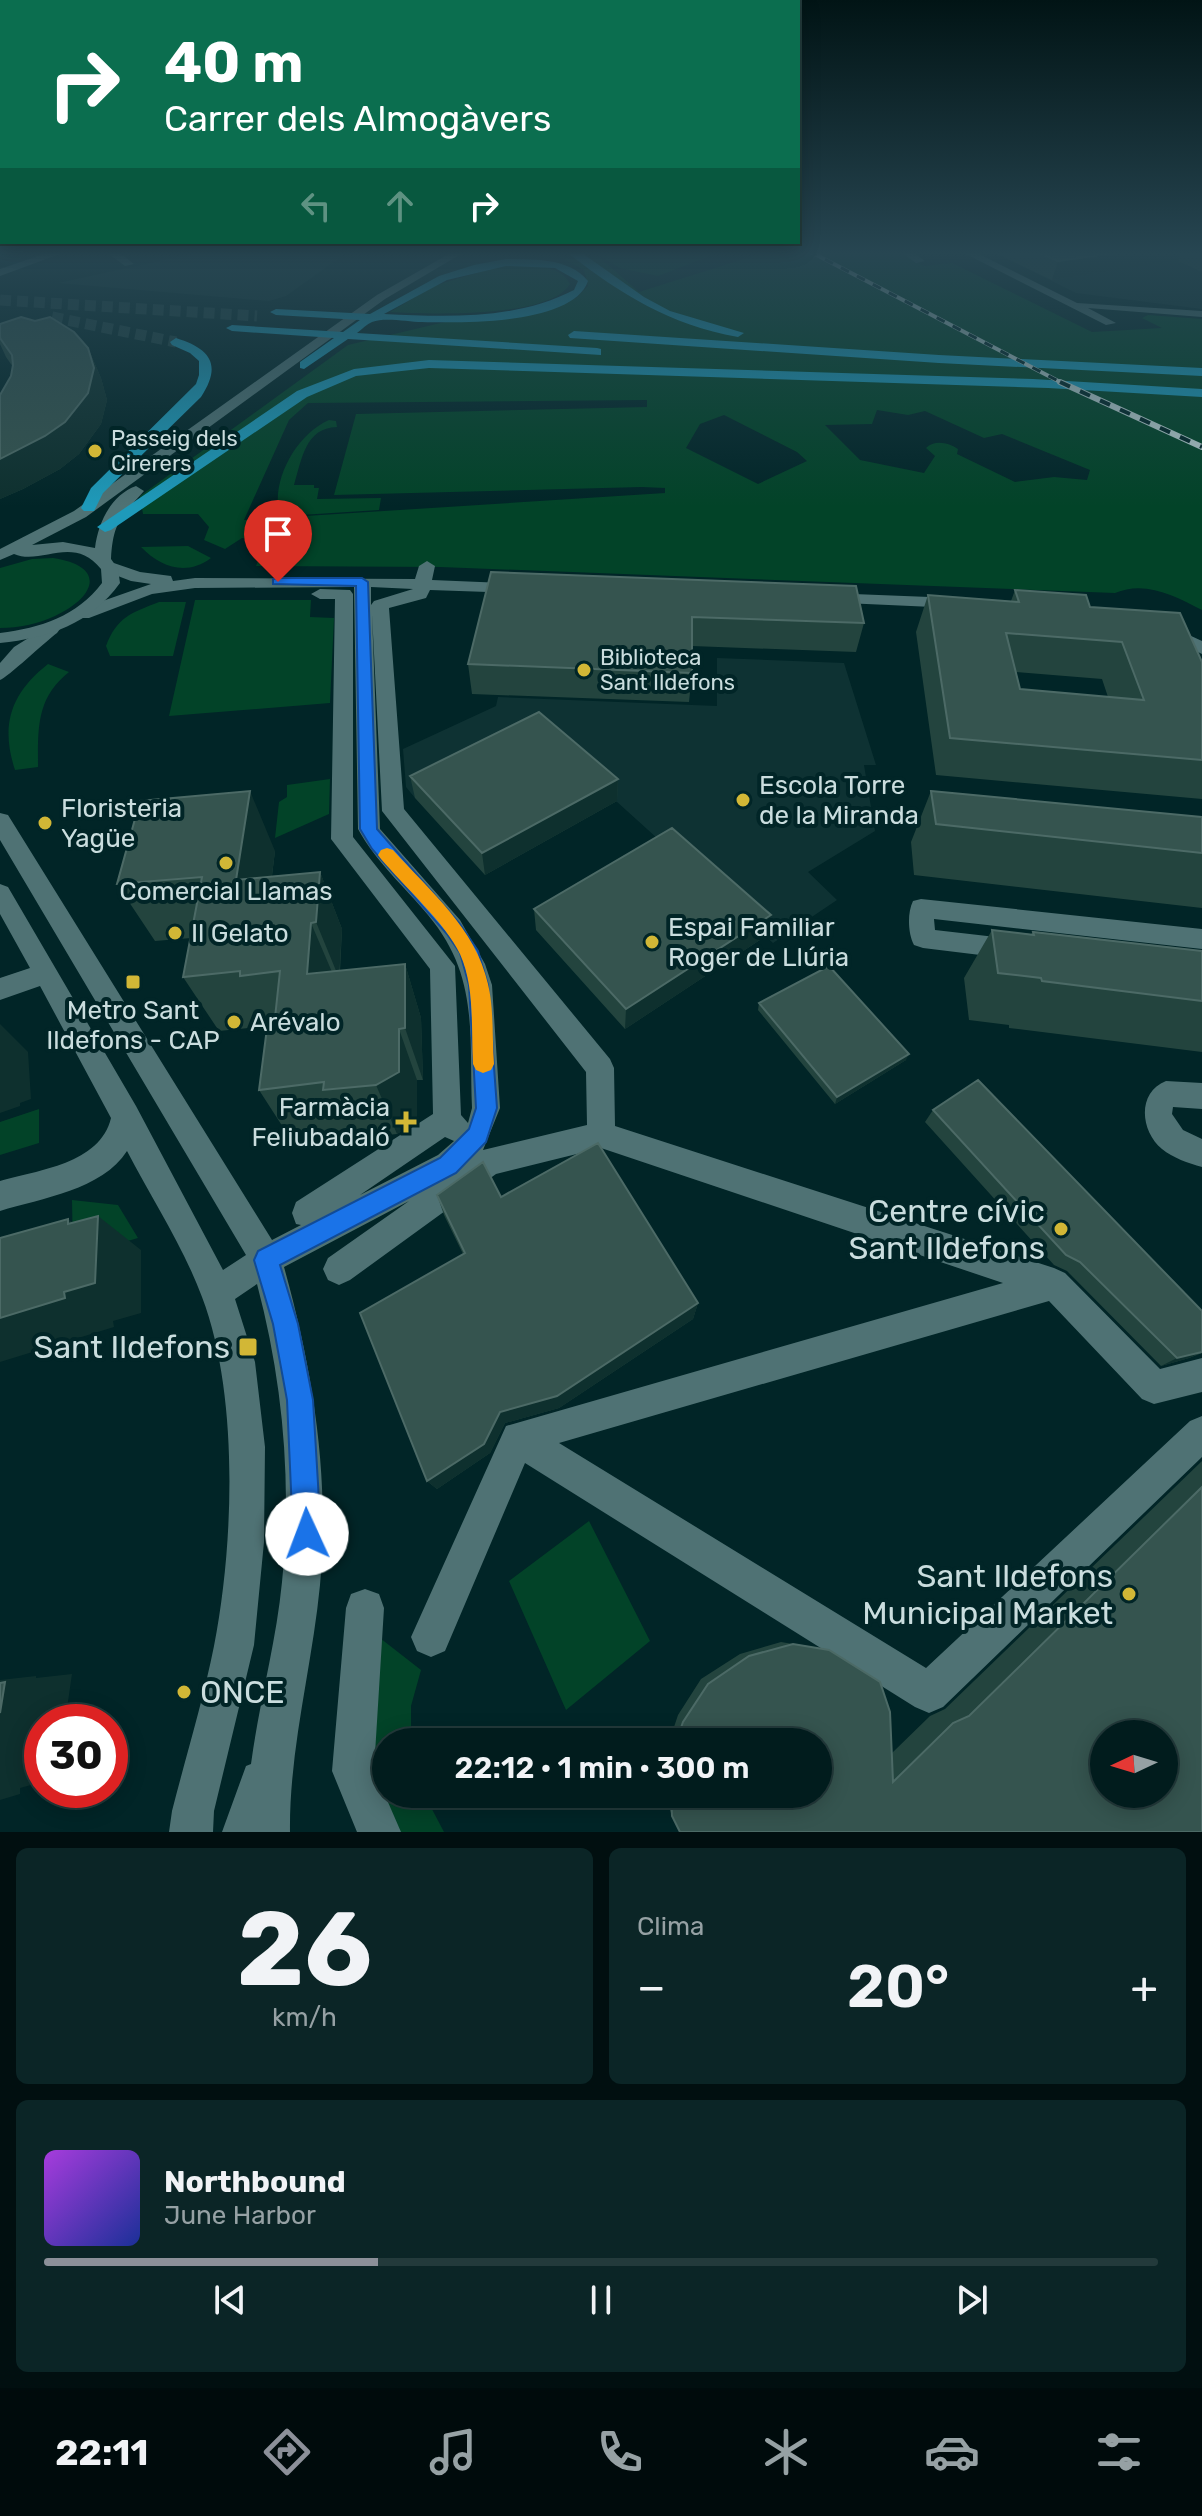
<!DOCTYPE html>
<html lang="es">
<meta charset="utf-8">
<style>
body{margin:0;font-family:Rubik,sans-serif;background:#0b2526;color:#f1f3f6;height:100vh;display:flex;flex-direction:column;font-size:30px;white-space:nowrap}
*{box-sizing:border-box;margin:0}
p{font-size:26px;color:#96a1a4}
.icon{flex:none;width:44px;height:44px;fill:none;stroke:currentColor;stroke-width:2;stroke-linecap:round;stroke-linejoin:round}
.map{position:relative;height:1832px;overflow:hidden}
.sheet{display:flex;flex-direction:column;gap:16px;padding:16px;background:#010f10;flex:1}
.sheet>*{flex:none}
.top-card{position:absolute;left:0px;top:0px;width:800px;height:244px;box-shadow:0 4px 20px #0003,0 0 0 2px #233a3b;background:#0b6e4f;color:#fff;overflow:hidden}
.needle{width:52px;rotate:266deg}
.controls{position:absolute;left:1090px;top:1720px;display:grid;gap:16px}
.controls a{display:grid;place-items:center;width:88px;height:88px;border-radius:50%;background:#011c1d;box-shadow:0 4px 20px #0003,0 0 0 2px #233a3b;font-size:40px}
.speed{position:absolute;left:24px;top:1704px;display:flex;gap:16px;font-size:40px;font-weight:700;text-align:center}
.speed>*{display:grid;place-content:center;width:104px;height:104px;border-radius:50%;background:#011c1d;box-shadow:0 4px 20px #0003,0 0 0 2px #233a3b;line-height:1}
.speed .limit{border:12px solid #d22;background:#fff;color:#111}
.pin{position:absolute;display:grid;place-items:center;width:68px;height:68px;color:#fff;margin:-82px -34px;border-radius:50% 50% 50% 0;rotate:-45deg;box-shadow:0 0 8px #0007}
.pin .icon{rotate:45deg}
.me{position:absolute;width:88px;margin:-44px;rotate:358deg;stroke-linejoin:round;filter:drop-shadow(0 0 6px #0008)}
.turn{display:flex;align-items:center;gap:28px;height:168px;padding:0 32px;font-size:36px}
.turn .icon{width:104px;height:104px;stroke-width:2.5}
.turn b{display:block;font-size:56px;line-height:68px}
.lanes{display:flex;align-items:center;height:76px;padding:0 32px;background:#0003;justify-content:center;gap:40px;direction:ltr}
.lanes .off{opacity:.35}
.big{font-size:60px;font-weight:600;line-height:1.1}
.sheet .widget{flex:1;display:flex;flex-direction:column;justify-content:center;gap:12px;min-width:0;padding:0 28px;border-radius:12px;background:#0b2526}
.sheet .dial{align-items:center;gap:0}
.dial b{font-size:104px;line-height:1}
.song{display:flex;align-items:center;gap:24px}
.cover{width:96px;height:96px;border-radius:12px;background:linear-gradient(135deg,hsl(280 70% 55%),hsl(230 70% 35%))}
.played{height:8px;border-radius:4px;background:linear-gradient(90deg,#8c9099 30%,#233a3b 30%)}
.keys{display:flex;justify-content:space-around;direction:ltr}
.heat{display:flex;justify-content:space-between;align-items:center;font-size:44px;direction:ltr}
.sheet .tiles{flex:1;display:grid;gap:16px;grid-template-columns:1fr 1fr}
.widget:last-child{grid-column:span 2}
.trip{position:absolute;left:372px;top:1728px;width:460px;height:80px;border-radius:40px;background:#011c1d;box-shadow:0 4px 20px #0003,0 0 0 2px #233a3b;font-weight:600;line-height:80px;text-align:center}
.tab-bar{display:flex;height:128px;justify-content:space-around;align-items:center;background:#000b0c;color:#96a1a4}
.tab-bar .icon{width:56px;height:56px}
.tab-bar .on{color:#8c9099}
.tab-bar b{font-size:36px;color:#f1f3f6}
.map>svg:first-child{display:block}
</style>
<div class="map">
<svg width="1202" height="1832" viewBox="0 0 1202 1832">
<rect width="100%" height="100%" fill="#012527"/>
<!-- built -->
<path fill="#0e3233" d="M206,251L346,253L286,296L269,301L58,283Z
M991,251H1202V309L1076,293Z
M717,658L844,663L876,765H864L875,831L808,872L837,900L773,943L585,773L445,783L415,798L406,787L403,749L496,706L498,697L717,706Z"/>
<!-- green -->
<path fill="#024328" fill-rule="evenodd" d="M533,251L571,259L599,257L639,292L769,251H898L924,266L952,263L1092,332L1162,328L1142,318L1148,315L1202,319V610C1175,596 1145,580 1115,593L440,567L256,566L266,541L242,538L225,549L204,540L209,527L198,514H143L140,496L348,345L449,321L551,308L576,298L588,286L584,270L562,258ZM647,400V407L356,414L334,495L642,487L665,488V493L244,520L289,420L308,403ZM877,410L908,415L925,411L984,438L1002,434L1090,470L1087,480L1054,477L1015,482L957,454L958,449C949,443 935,439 926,448L935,456L924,473L860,460L825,425L872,424ZM724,415L797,452L807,461L758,484L686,448L700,424Z
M591,251H723L658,276L620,268Z
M499,266C520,266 559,261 570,284C549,319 428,314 390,312L434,286Z
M329,420L336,421L337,427C305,428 302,459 294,485H314V488H319L317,499L381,498L379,510L301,515L278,506C275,473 299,433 329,420Z
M188,546L211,558C187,576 161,568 141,547Z
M53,558C107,566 96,597 55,616C38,624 19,628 0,628V568L32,559Z
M195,600H311L310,617L334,618L330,703L169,716Z
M159,602H186L173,656H110L106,646C117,617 131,613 159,602Z
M48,664L69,672C36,698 38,729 38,767L15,770C0,725 11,693 48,664Z
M330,779L329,814L275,838L279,802L287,797V785Z
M39,1109V1143L0,1155V1122Z
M72,1200L118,1205L138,1238L73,1257Z
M589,1521L650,1641L566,1710L509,1581Z
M380,1638L421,1670L411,1706V1742H386V1794H424L444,1832H371Z"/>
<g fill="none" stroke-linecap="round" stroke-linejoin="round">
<!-- highway-tunnel -->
<path stroke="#1f4142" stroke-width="11" stroke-dasharray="11 6" stroke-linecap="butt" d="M0,300L257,316
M52,317L176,342"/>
<!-- street -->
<path fill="#4f7274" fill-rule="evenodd" d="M53,251H68L0,276V269Z
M105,251H117L134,264L125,266Z
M899,251H911L925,261L916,263Z
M960,251H973L1077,303L1202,311V317L1088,308L1116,323L1106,325Z
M108,561L140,572L171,576L173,581L195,578L415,579L419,566L427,561L435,566L432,580L526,584L529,588L526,592L520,593L430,590L426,598L389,608L404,809L610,1059L614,1068L615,1126L1054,1268L1065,1273L1160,1369L1202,1358V1392L1154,1404L1142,1399L1049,1301L559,1443L926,1668L1190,1421L1202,1416V1457L943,1707L929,1713L915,1707L525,1463L445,1651L431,1657L417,1651L411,1637L506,1426L1003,1283L601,1148L496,1174L350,1280L339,1285L328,1280L323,1269L328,1258L409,1201L284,1267C313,1371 330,1477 320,1585C312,1668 289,1749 290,1832H222L246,1766L251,1764C259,1703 276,1644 282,1582C292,1482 283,1382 257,1284L235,1299L255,1362L265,1447L264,1542L254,1645L214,1811L213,1832H169L172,1811C186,1756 203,1701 214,1646C234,1544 239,1394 202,1297C183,1246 152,1199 127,1151C102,1190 42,1198 0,1211V1181C38,1170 100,1164 111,1118L40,986L0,1000V978L30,968L0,914V884L8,887L136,1106L223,1270L246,1255L0,840V813L8,815L272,1240L301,1225L296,1224L292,1213L296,1202L433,1114L430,969L331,839L335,599H320L311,594L320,589L350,590L353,594V837L455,966L461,1115L468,1123L472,1108C469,1033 479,976 428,915C404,886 376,862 358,829L354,587L195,588L152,594L89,618H77L74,614L77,610L151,584L131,581L102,570L100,566ZM371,587L413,589L374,601L371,605ZM372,614L382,811L586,1072L587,1125L483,1150L500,1108L492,985L485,964L460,920L380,829ZM445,1137L454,1141L438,1155L360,1195Z
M828,593L955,598L964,603L955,608L822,602L819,598L822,594Z
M51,624L57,625L60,629L57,633C46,641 7,678 0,680V663L14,647Z
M1165,624L1202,641V654L1159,633L1156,629Z
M921,899L1202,929V949L934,919L935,930L1013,939L1022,942L1025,949L1022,956L1013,959L923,948L914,945C908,934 907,913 913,901Z
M1166,1081L1202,1083V1109L1173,1107L1172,1114L1183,1130L1202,1139V1167C1188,1163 1173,1158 1162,1149C1140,1131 1137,1092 1166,1081Z
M365,1589L379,1594L384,1608L374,1770L401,1832H357L332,1771L346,1608L351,1594Z"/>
<!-- secondary -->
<path fill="#4f7274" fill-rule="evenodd" d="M454,251H466L385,299L86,517L32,545L63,542L95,548C98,523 111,495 136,486L144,491C121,517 113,522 111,559L118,569L120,583C90,624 49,638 0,643V633C41,628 77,616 102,583L101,569C73,534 41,566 14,554L0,560V549L74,511L377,295Z"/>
<!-- highway -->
<path fill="#1e9aba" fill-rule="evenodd" d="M565,251L582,253L644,297L670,311L744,333L738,337C667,324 621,294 565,251Z
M506,259C534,260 568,257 588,281C573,325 461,323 422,322C408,322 385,317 372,322C367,324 362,329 357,333L597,348L601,349V355L348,339L304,369L300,368V362L334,338L232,331L226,328L232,325L343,332L360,320L276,315L270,312L276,309L370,314L439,276L474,265ZM506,266L555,268L578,281L574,290C516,320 448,317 384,314L447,280Z
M574,331L939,355L1202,368V376L939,363L570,338L568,335Z
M176,338C211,349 222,365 201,397L103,493L94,511H84L81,508L91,488L196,384L199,375V361L190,353L172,345L170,342Z
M429,360L1033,379L1202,389V397L1048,388L429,368L356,376L307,397L111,530L105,532L97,527L297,391L354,369Z"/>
<!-- rail-far1 casing -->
<g stroke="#b5cacb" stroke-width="4">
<path id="rail-far1" d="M809,251L1064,384"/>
</g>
<!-- rail casing -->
<g stroke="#b5cacb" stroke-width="6">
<path id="rail" d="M1060,382L1202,447"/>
</g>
<!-- rail-far1 -->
<use href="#rail-far1" stroke="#012527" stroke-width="3" stroke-dasharray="9" stroke-linecap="butt"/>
<!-- rail -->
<use href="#rail" stroke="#012527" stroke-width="4" stroke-dasharray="11" stroke-linecap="butt"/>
</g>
<!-- wall -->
<path fill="#23443e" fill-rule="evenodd" d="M991,251H1202V272L1178,261L1052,280Z
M0,324L88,348L101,378L107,400L101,424L79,454L60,469L23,489L0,499V395L11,376L13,367L6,357L0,344Z
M491,572L864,623L856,652L692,646V673L689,702L472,694L468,664Z
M1015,590L1090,607L1202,662V799L936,775L916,632L928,595L1011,601ZM1016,672L1102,679L1108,697L1020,689Z
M410,776L618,779L617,801L485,875L415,798Z
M931,791L1202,817V908L914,875L911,842Z
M275,851L272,876L320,872L342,929L340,971L405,964L421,1018L423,1080H417V1121L397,1134L349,1139L345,1131L290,1138L259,1090L269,1028L268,1026L219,1031L183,977L191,938L155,941L117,884Z
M534,909L766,936L625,1029L536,930Z
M992,930L1031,934L1033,932L1202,951V1052L1009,1028V1025L969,1020L964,978Z
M759,1003L906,1060L835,1104L758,1010Z
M933,1110L1202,1311V1353L1189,1358L1161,1366L1067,1271L1054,1265L925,1122Z
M437,1195L501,1197L698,1303L693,1319L559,1408L505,1423L490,1453L437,1489L427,1481L463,1254L444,1215Z
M1202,1461V1832L672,1816L667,1802V1794H818V1742H669L678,1715L701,1679L740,1654L781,1642L829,1650L892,1753L930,1716L945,1709Z"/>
<!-- shaded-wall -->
<path fill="#0e302e" d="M1129,251H1182L1178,261L1052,280L1058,261Z
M88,348L101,378L107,400L101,424L79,454L60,469L23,489L0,499V459Z
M618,779L617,801L485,875L482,853Z
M250,791L275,851L264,937L236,880Z
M320,872L342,929L339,978L316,922Z
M771,915L766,936L625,1029L626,1009Z
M311,923L335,979L307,974Z
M405,964L421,1018L423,1080L405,1028Z
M0,1024L28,1052L31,1099L20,1103V1106L0,1113Z
M399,1029L417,1080V1121L397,1134L376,1085Z
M909,1054L906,1060L835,1104L837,1097Z
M98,1216L141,1250V1313L113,1321L114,1327L0,1362V1318L64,1292L68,1219L97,1240Z
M698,1303L693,1319L559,1408L505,1423L490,1453L437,1489L427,1481L500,1412Z
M1202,1352L1189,1358L1161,1366L1177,1358Z
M72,1674L65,1722H42V1782L20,1788V1794L0,1800V1680L36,1676V1678Z"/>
<!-- building -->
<path fill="#35544f" stroke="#4c6a66" stroke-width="2" fill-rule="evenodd" d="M1035,251H1129L1058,261Z
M21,317L35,321L50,317L74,332L88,348L94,368L88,393L65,422L45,436L0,459V395L11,376L13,365L12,355L0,338V324Z
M491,572L856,586L864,623L692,617V673L468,664Z
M1015,590L1086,595L1090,607L1180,613L1202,662V760L950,738L928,595L1019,602ZM1006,633L1122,642L1144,700L1020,689Z
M539,712L618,779L482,853L410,776Z
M250,791L236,880L320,872L316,922L311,923L307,974L405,964V1028L399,1029V1072L376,1085L323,1090L324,1082L259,1090L267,1028L274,1027L280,971L240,976V971L183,977L202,877L117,884L140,801Z
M931,791L1202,817V853L936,824Z
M672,828L771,915L626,1009L534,909Z
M992,930L1034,935L1033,932L1202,951V1001L1042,981L1041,978L998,973Z
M829,966L909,1054L837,1097L759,1003Z
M978,1080L1202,1311V1352L1177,1358L1080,1262L1066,1255L933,1110Z
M598,1143L698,1303L557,1396L500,1412L484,1444L427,1481L360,1313L465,1253L437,1195L483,1162L501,1197Z
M98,1216L95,1283L64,1292L65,1298L0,1318V1238L68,1219V1224Z
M1202,1487V1832H680L672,1816L671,1794H818V1742H676L683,1722L708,1684L749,1656L793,1644L829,1650L880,1682L890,1712L893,1782L953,1723L969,1716ZM1104,1734H1164V1794H1104Z
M5,1682L0,1713V1683Z"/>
<!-- sky -->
<linearGradient id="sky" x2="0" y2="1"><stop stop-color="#011415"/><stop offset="0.5" stop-color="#274652"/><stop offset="1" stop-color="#274652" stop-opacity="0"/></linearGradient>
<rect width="1202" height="507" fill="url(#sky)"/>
<!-- route -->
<path fill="#1a73e8" stroke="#114b97" stroke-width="2" d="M278,578H362L368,582L377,829L460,924L478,951L488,985L497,1108L486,1142L456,1173L280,1265L298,1324L313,1400L321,1534L317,1544L307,1548L297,1544L293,1534L287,1400L273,1324L254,1260L258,1251L440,1158L469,1129L476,1108L469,985L460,953L447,934L372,849L360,829L356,586L273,584V579Z"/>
<!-- slow -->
<path fill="#f59e0b" d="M387,848L393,850C430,891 476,929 488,984C494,1009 492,1038 494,1064L491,1070L483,1073L476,1070L473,1064C471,1028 475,987 460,954C447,925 403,885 381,859L378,855L381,850Z"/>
<!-- markers -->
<g fill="#d2b736" stroke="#012527" stroke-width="3">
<circle cx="95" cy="451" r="8"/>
<circle cx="584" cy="670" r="8"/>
<circle cx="743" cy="800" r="8"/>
<circle cx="45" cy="823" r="8"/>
<circle cx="226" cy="863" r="8"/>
<circle cx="175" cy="933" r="8"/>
<circle cx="652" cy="942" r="8"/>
<rect x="125" y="974" width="16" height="16" rx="4"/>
<circle cx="234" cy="1022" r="8"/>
<path d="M402 1110h8v8h8v8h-8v8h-8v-8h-8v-8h8z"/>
<circle cx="1061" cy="1229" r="8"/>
<rect x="238" y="1337" width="20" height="20" rx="4"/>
<circle cx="1129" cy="1594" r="8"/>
<circle cx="184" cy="1692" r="8"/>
</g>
<g text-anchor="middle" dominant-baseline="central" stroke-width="8" stroke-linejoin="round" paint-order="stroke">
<!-- far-poi labels -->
<g font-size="22" fill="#caddde" stroke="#012527" text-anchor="start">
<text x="111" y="438">Passeig dels<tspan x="111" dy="25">Cirerers</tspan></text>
<text x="600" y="657">Biblioteca<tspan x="600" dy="25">Sant Ildefons</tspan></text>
</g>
<!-- poi labels -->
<g font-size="26" fill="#caddde" stroke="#012527" text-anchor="start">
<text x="759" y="785">Escola Torre<tspan x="759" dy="30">de la Miranda</tspan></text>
<text x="61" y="808">Floristeria<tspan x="61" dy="30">Yagüe</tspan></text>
<text x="226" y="891" text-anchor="middle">Comercial Llamas</text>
<text x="668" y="927">Espai Familiar<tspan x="668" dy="30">Roger de Llúria</tspan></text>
<text x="191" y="933">Il Gelato</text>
<text x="133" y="1010" text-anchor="middle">Metro Sant<tspan x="133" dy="30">Ildefons - CAP</tspan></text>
<text x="250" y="1022">Arévalo</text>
<text x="390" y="1107" text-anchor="end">Farmàcia<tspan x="390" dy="30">Feliubadaló</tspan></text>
</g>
<!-- near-poi labels -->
<g font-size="32" fill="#caddde" stroke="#012527" text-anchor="end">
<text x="1045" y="1211">Centre cívic<tspan x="1045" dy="37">Sant Ildefons</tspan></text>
<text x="230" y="1347">Sant Ildefons</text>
<text x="1113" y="1576">Sant Ildefons<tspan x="1113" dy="37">Municipal Market</tspan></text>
<text x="200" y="1692" text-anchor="start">ONCE</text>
</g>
</g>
</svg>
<div class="controls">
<a><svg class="needle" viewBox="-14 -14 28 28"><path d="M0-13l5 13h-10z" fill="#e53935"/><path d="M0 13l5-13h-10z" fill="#96a1a4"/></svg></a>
</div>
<div class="speed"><div class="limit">30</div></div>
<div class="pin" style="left:278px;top:582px;background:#d93025"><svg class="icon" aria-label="arrive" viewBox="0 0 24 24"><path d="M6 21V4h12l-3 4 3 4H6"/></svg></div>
<svg class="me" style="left:307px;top:1534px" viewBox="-20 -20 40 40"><circle r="19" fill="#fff"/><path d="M0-13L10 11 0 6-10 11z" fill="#1a73e8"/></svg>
<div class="trip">22:12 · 1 min · 300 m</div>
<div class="top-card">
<div class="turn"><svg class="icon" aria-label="right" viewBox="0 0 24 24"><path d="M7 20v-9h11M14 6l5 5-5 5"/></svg><div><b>40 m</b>Carrer dels Almogàvers</div></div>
<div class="lanes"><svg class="icon off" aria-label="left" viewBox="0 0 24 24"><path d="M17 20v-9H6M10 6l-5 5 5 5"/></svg><svg class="icon off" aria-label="ahead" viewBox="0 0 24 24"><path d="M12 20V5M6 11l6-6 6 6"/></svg><svg class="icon" aria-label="right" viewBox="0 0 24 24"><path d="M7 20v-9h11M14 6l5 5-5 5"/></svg></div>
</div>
</div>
<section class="sheet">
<div class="tiles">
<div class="widget dial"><b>26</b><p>km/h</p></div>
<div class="widget"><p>Clima</p>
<div class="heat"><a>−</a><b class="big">20°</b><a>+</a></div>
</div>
<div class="widget">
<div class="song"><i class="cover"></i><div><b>Northbound</b><p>June Harbor</p></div></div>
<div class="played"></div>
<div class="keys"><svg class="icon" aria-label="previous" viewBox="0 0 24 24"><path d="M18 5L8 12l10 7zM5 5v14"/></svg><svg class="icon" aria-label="pause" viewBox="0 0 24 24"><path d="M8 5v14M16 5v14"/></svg><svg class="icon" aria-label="next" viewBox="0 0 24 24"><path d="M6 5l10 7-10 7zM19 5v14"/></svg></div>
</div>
</div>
</section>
<nav class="tab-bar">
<b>22:11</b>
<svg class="icon on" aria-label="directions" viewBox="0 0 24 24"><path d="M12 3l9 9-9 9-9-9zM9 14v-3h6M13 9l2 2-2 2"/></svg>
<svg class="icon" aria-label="music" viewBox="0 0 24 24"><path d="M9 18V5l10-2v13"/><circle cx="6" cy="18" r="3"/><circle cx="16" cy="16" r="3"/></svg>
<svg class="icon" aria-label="phone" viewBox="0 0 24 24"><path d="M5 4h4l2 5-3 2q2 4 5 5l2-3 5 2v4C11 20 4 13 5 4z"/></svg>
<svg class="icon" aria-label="climate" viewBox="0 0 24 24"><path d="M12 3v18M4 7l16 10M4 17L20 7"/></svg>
<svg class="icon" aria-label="car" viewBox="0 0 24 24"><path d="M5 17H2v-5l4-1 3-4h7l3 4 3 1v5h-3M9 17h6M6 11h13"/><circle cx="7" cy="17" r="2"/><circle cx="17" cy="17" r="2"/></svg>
<svg class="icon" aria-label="filters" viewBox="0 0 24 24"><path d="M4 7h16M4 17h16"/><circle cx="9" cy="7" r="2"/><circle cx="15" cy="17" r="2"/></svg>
</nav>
